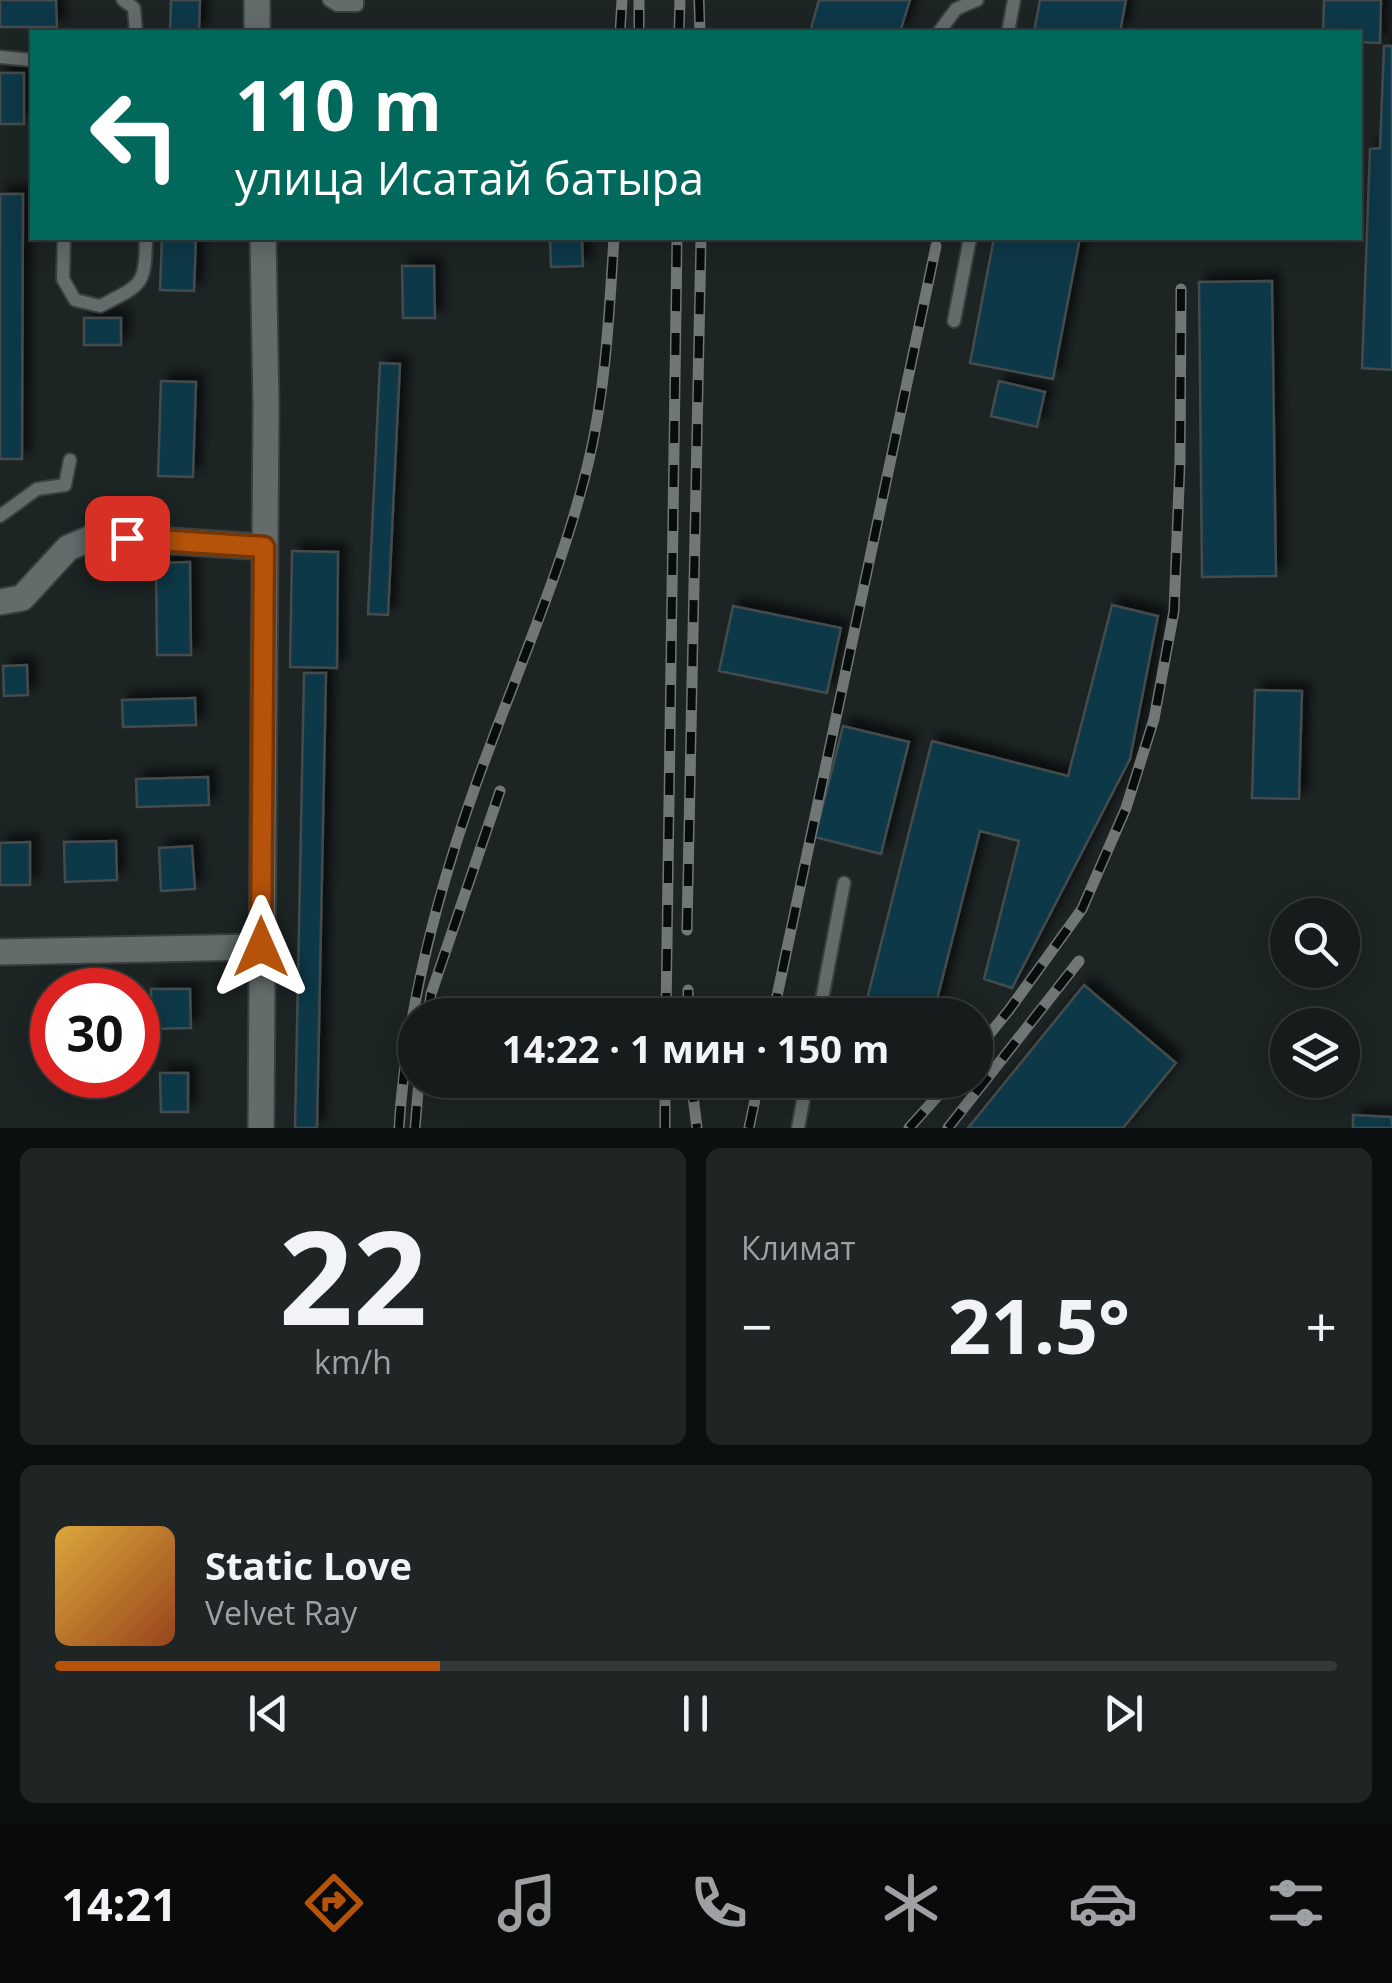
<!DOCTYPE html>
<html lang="ru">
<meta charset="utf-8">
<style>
body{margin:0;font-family:"Open Sans",sans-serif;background:#1f2424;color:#f1f3f6;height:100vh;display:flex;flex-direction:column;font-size:38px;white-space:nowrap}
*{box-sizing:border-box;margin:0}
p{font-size:32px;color:#9ea1a3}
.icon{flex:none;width:55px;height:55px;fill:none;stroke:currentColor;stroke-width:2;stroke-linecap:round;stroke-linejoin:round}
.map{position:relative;height:1128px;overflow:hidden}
.details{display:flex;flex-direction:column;gap:20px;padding:20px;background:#0c0f0f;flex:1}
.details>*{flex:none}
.banner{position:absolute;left:30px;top:30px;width:1332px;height:210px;border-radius:0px;box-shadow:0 5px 25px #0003,0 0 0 2px #35393a;background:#00695c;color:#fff;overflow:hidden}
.tools{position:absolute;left:1270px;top:898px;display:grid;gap:20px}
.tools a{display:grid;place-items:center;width:90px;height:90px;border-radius:50%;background:#161b1b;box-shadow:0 5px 25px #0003,0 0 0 2px #35393a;font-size:50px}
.speed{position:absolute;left:30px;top:968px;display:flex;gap:20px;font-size:50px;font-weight:700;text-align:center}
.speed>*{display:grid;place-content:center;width:130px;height:130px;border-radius:50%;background:#161b1b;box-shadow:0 5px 25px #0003,0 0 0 2px #35393a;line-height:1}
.speed .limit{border:15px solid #d22;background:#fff;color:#111}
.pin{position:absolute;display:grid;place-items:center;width:85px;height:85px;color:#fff;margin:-42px;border-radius:20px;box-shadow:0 5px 15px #0006}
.me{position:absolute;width:110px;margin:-55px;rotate:0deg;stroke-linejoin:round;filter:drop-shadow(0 0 8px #0008)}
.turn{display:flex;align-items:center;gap:35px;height:210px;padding:0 40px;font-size:45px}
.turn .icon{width:130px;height:130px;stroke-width:2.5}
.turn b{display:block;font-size:70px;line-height:85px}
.big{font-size:75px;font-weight:700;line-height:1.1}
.details .tile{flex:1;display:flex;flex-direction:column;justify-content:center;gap:15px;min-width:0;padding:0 35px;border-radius:15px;background:#1f2424}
.details .dial{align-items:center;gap:0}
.dial b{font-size:130px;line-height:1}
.song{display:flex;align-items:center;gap:30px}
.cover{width:120px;height:120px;border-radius:15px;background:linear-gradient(135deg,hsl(40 70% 55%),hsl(20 70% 35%))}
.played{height:10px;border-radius:5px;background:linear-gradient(90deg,#b45309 30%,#35393a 30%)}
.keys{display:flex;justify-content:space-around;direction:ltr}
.heat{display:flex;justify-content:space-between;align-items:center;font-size:55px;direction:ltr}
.details .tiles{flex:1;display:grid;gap:20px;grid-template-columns:1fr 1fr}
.tile:last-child{grid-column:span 2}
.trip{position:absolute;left:398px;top:998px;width:595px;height:100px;border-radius:50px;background:#161b1b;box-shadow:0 5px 25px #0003,0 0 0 2px #35393a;font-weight:700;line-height:100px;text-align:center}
.tabs{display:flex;height:160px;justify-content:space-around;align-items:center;background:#090b0b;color:#9ea1a3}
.tabs .icon{width:70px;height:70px}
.tabs .selected{color:#b45309}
.tabs b{font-size:45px;color:#f1f3f6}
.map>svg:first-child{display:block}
</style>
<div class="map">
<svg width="1392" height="1128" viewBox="0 0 1392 1128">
<defs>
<filter id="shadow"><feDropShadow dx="8" dy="-8" stdDeviation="5" flood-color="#0009"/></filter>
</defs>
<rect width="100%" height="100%" fill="#1d2424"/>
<!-- building -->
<path fill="#103947" stroke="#444b4e" stroke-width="2.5" filter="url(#shadow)" d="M0,0H56L57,27H0Z
M171,0H200L199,32H170Z
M819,0H910L900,32H810Z
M1040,0H1126L1120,32H1034Z
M1324,0H1381L1380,43L1360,42V32H1323Z
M1384,46H1392V370L1362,368L1370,149L1380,148Z
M0,73H24V124H0Z
M0,194H23L22,459H0Z
M162,238H196L194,291L160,290Z
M994,238H1080L1053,379L970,363Z
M582,239L583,266L551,267L550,241Z
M402,266H434L435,318H403Z
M1272,281L1276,576L1202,577L1199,282Z
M84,318H121V345H84Z
M380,363L400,364L388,615L368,614Z
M161,381L196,382L193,477L158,476Z
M999,381L1045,392L1037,427L991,416Z
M292,551L338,552L337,668L290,667Z
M190,562L191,655H157L156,563Z
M1112,605L1158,616L1130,759L1012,988L984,979L1019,841L980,831L933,1015H863L932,741L1068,776Z
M733,606L841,628L827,693L719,671Z
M27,665L28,695L4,696L3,666Z
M304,673H326L317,1128H295Z
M1255,690L1302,691L1299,799L1252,798Z
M195,698L196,725L123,727L122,700Z
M843,726L909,742L881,854L815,837Z
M208,777L209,805L137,807L136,779Z
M116,841L117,880L65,882L64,842Z
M30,842V885H0V843Z
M192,846L195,889L161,891L159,848Z
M1084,985L1176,1063L1123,1128H968Z
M151,989H190L191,1028L151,1029Z
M160,1073H188V1112H161Z
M868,1080H916L913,1092Z
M1353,1115L1392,1117V1128H1353Z"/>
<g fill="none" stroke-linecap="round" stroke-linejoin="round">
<!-- service casing -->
<g stroke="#393f3f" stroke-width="16">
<path id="service" d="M123,0L134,8L136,32
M329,0L337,5H357V0
M939,32L956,9L977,0
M1008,32L1014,0
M0,57L32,60
M64,238L63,279L75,300L100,306C143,284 145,286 146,238
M954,321L970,238
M0,516L37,489L65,485L70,460
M819,1015L844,883
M798,1128L807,1080"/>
</g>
<!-- minor casing -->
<g stroke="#393f3f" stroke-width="29">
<path id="minor" d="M257,32V0
M0,602L22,598L68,548L96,536L264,547
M0,952L261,947
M261,1128L266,405L263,238"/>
</g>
<!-- service -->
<use href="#service" stroke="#636b6b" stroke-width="12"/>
<!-- minor -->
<use href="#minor" stroke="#636b6b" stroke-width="25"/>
<!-- rail casing -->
<g stroke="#717777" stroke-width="11">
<path id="rail" d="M699,0L700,32
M620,32L622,0
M639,32V0
M679,32L680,0
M687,930L701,238
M688,990L689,1015
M428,1015L431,994L500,791
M666,1015L677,238
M773,1015L936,246
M975,1052L1009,1010L1082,909L1126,808L1154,719L1174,611L1180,462L1181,289
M691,1080L697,1128
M399,1128C406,1012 436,897 475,787C513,680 561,575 588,464C606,389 609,314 614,238
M415,1128L419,1080
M665,1128V1080
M749,1128L759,1080
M909,1128L952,1080
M948,1128L1079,961"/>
</g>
<!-- rail -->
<use href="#rail" stroke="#090c0c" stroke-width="8" stroke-dasharray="22" stroke-linecap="butt"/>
</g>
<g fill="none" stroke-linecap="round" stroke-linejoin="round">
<!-- route casing -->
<g stroke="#753606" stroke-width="25">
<path id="route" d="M127,538L264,547L261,947"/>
</g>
<!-- route -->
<use href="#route" stroke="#b45309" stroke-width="18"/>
</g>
</svg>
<div class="tools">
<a><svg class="icon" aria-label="search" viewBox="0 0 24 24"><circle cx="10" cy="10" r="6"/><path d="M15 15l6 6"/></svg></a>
<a><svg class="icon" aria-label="layers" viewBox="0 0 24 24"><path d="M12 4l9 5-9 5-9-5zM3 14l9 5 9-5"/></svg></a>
</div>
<div class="speed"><div class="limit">30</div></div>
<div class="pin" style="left:127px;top:538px;background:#d93025"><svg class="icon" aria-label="arrive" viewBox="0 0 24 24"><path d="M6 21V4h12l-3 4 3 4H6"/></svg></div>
<svg class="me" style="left:261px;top:947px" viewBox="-20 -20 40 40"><path d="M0-17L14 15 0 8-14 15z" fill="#b45309" stroke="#fff" stroke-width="4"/></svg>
<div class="trip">14:22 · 1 мин · 150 m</div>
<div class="banner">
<div class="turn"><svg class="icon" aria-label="left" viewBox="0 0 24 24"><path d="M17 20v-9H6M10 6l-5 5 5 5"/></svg><div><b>110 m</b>улица Исатай батыра</div></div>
</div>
</div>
<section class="details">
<div class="tiles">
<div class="tile dial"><b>22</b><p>km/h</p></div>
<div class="tile"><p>Климат</p>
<div class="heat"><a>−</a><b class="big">21.5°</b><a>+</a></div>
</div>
<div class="tile">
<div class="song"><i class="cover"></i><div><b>Static Love</b><p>Velvet Ray</p></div></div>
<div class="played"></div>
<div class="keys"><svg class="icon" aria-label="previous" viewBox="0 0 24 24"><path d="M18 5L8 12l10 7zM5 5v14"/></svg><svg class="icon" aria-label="pause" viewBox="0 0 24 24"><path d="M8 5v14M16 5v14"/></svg><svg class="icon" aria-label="next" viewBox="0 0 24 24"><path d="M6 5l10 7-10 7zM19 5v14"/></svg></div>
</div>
</div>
</section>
<nav class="tabs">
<b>14:21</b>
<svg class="icon selected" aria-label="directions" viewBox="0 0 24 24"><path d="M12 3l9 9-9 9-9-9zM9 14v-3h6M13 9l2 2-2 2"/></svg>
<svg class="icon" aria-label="music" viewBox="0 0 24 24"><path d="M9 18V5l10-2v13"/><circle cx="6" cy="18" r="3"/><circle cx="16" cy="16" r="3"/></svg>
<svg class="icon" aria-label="phone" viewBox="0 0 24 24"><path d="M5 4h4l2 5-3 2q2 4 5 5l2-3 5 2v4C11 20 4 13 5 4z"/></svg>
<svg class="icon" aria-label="climate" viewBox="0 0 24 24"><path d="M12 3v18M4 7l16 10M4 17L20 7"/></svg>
<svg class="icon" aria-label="car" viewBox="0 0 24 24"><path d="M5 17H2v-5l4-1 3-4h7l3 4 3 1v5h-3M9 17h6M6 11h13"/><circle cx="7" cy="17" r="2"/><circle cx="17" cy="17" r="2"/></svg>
<svg class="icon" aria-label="filters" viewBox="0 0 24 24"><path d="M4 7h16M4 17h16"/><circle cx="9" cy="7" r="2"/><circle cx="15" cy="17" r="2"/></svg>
</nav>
